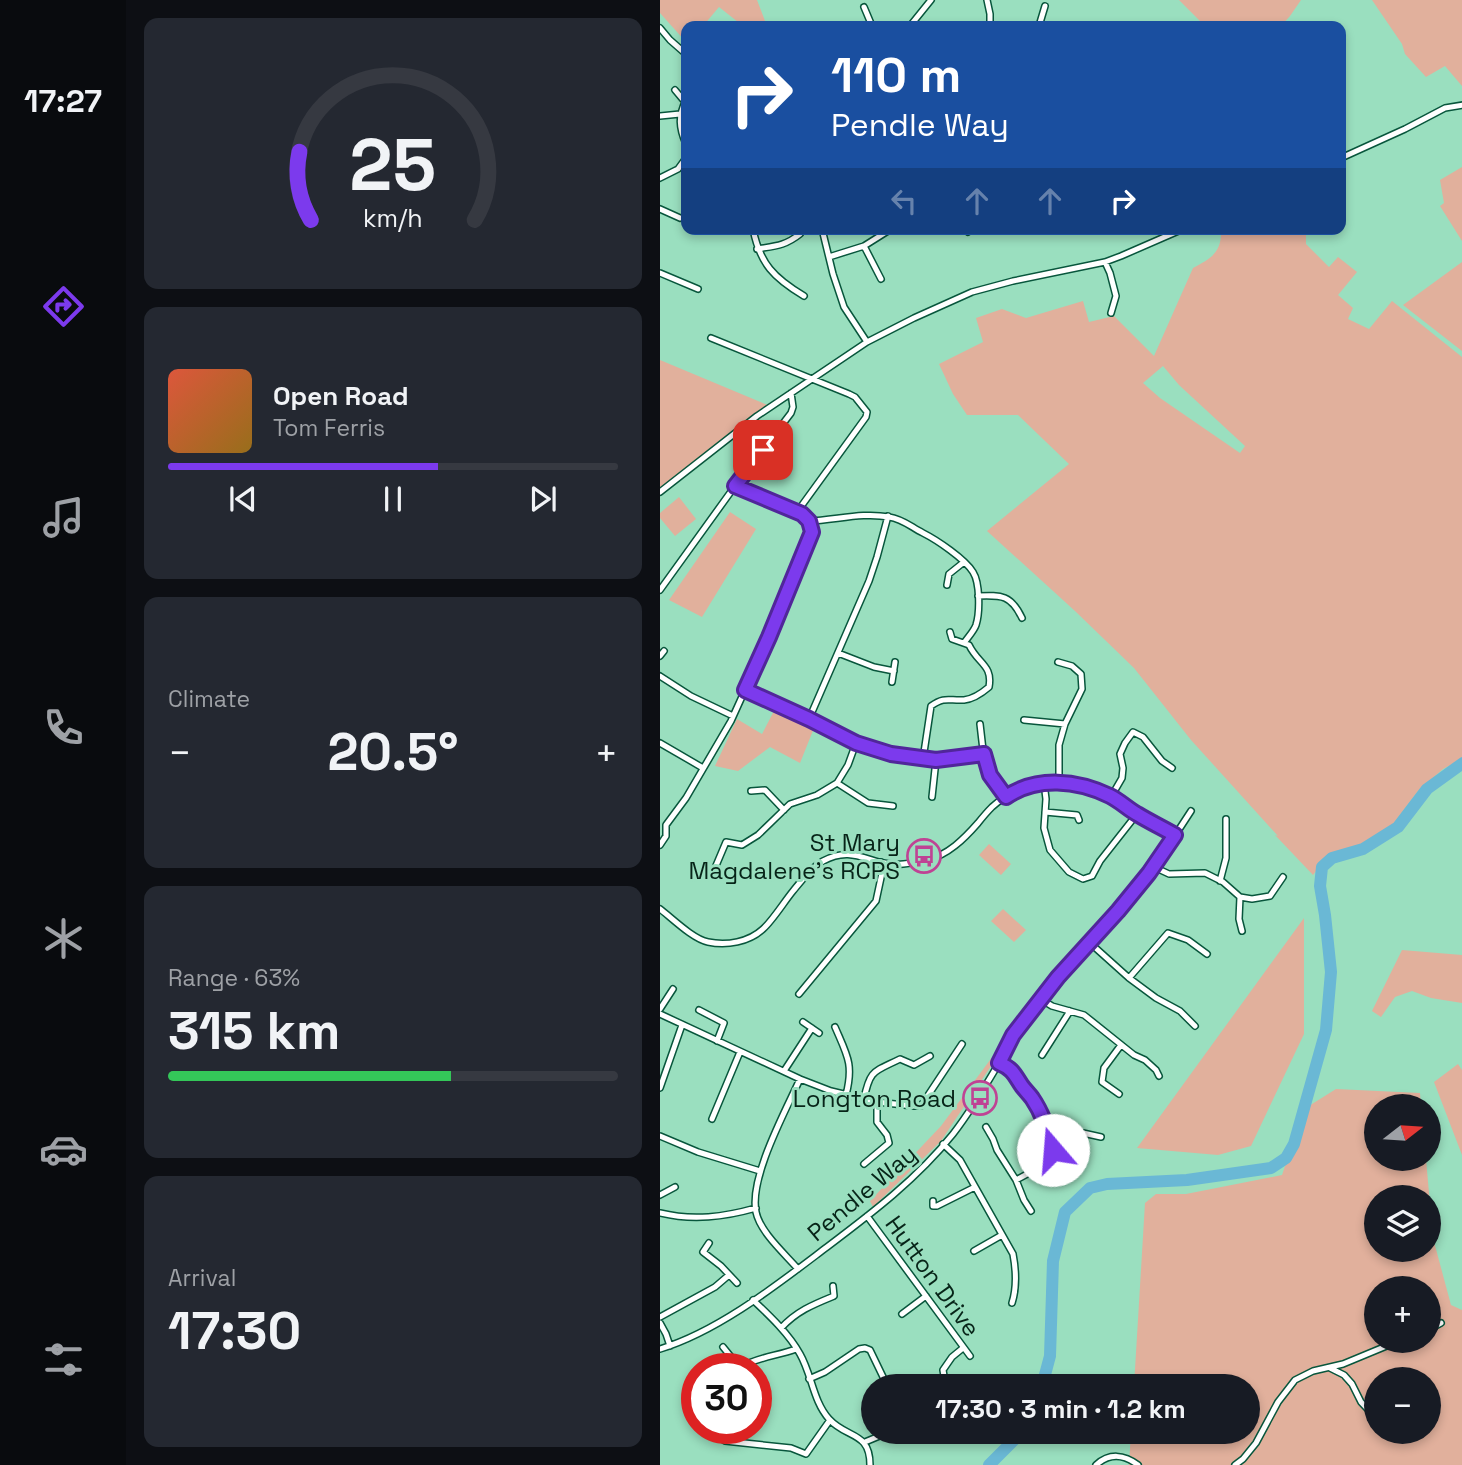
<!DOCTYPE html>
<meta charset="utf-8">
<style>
body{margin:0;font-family:"Space Grotesk",sans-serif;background:#242831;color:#f1f3f6;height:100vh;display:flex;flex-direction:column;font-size:26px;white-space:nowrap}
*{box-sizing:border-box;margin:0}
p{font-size:23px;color:#9ea1a6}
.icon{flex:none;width:38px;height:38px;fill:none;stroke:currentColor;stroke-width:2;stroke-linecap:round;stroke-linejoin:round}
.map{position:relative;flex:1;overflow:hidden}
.details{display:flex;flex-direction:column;gap:18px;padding:18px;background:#0d0f14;width:534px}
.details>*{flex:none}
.banner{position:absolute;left:21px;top:21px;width:665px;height:214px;border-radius:14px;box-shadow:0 4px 10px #0003;background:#1a4fa0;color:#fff;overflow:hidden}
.needle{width:46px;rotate:73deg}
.controls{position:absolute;left:704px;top:1094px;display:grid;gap:14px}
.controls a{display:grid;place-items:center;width:77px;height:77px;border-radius:50%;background:#171b24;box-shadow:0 4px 10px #0003;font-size:35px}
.speed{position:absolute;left:21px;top:1353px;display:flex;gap:14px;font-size:35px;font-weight:700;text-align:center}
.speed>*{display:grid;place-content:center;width:91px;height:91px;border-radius:50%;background:#171b24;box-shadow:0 4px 10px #0003;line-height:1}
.speed .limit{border:10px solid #d22;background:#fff;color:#111}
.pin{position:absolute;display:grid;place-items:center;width:60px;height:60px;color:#fff;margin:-30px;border-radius:14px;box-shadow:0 4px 10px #0006}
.me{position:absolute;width:77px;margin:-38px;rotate:342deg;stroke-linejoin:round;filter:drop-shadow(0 0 5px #0008)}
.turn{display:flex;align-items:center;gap:24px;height:147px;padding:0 35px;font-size:32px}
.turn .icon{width:91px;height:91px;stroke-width:2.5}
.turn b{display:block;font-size:49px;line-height:60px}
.lanes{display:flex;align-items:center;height:66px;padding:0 35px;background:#0003;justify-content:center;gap:35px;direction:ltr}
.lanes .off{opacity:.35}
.big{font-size:52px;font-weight:600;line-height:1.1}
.details .card{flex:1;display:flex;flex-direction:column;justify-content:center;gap:10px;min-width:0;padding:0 24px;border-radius:14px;background:#242831}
.details .dial{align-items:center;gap:0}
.dial svg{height:182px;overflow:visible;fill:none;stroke:#363941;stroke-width:7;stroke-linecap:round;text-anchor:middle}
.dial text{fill:#f1f3f6;stroke:none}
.song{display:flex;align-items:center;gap:21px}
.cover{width:84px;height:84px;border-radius:10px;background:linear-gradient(135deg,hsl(10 70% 55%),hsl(40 70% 35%))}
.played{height:7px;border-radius:4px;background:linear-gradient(90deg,#7c3aed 60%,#363941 60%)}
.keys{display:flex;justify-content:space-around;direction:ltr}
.heat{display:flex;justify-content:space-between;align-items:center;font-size:38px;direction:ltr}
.charge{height:10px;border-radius:5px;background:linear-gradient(90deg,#34c759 63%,#363941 0)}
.trip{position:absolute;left:201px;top:1374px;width:399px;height:70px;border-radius:35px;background:#171b24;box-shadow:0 4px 10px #0003;font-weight:600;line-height:70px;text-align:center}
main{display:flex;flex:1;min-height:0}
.tab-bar{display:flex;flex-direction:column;width:126px;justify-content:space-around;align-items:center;background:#090b0e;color:#9ea1a6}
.tab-bar .icon{width:49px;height:49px}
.tab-bar .current{color:#7c3aed}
.tab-bar b{font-size:32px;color:#f1f3f6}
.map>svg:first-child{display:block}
</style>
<main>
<nav class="tab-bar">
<b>17:27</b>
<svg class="icon current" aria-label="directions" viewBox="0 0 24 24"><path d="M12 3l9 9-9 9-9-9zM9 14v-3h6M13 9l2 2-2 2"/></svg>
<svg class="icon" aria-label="music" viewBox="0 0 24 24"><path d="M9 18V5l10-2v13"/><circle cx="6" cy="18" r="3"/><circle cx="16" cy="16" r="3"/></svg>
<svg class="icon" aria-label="phone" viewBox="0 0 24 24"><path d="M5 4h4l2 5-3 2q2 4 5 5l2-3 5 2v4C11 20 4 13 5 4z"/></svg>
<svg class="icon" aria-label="climate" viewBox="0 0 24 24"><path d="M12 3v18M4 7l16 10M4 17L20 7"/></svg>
<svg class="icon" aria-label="car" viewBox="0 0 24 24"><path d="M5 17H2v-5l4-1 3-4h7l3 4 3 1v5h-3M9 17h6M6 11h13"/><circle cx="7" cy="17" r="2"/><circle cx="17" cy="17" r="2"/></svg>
<svg class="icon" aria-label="filters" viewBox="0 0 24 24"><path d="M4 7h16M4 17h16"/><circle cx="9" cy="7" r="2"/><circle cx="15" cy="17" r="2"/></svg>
</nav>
<section class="details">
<div class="card dial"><svg viewBox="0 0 100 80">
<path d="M14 69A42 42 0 1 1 86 69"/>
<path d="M14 69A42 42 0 0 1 9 39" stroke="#7c3aed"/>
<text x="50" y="56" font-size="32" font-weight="700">25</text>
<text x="50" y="72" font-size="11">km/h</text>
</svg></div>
<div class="card">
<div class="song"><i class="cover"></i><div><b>Open Road</b><p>Tom Ferris</p></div></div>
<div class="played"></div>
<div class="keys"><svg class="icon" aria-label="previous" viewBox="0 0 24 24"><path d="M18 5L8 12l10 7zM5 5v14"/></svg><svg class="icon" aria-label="pause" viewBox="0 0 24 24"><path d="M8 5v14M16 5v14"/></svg><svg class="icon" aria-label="next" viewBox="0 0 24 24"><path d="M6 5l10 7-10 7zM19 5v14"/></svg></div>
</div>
<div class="card"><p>Climate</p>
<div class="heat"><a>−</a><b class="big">20.5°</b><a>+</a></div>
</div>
<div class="card"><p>Range · 63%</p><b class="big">315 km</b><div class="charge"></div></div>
<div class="card"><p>Arrival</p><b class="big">17:30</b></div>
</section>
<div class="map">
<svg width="803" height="1465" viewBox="0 0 803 1465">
<rect width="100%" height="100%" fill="#9adfbf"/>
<!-- green -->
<path fill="#e1b09c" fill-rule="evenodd" d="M0,0H97L107,26H83L59,7L43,26H26V42L0,13Z
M519,0H641L630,16L621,26H545Z
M712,0H802V86L785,66L766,77L745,54L742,44Z
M802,167V241L780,206L784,203L780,180Z
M561,229H646V244L669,267L678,257L697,272L678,295L693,308L688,319L709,329L732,301L802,357V759L783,769L758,791L731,827L699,847L668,856L653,875L615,835L618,836L531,740L474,668L415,611L327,531L409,464L358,415H307L293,394L279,364L323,342L316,318L342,309L366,318L423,301L429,322L454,316L494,356L533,268C552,258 562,252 561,229ZM503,366L519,385L585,446L580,453L500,398L483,383Z
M802,262H803L802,351L743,305Z
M0,360L110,406L0,494Z
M19,497L36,519L15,536L0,518V513Z
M70,512L96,529L42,617L9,600Z
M115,709L154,728L140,763L110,747L78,771L55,766L77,719L102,734Z
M329,844L351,864L341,875L319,855Z
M343,909L366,930L354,942L331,921Z
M644,918V1034L591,1146L558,1155L477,1148Z
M742,950L802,955V1003L771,998L752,991L735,997L721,1017L712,1011Z
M333,1056L337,1057L281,1141L213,1207L210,1201L281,1126Z
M798,1064L802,1070V1155L774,1082Z
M676,1089L760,1093L761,1106H716V1158L766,1159L773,1238L791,1305L802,1310V1465H469L471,1432H588V1386H474L485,1203L496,1194H526L622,1175L644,1109ZM716,1197H768V1250H716ZM716,1288H768V1340H716ZM716,1379H768V1432H716Z"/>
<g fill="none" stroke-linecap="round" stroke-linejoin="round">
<!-- river -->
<path stroke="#6ab8d5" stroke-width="12" d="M382,1386L390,1356L393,1261L405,1212L430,1188L447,1184L527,1180L611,1168L626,1158L634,1144L666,1030L671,972L665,915L660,886L662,867L672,858L703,849L738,827L767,789L803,763
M329,1465L362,1432"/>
<!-- street casing -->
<g stroke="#08563c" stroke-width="8">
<path id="street" d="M327,0L330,14V26
M204,7L212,26
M250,26L271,0
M379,26L385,6
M0,28L10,40L26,54
M15,90L25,102
M26,100C18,116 19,128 26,144
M0,116L20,114
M681,158L745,129L785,108L803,105
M0,178L18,169L26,158
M0,209L20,218
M93,229C100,264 114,278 144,296
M162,229L173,274L184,307L207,342
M306,229L308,232
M204,246L221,279
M97,249C115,246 125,246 140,234
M169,257L204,246L231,229
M445,262L450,273L456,296L451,313
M0,273L38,289
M51,338L189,394L195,397L207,412L206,417L137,512
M0,492L97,416L207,342L254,318L312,292L353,281L445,262L461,256L523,229
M149,521C176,520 203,512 229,517C243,519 251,527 263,533C277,540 305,559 313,572C320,583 320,612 316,625C314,631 308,637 304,643
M287,585L289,574L304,562
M0,590L75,486L131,413L133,407L131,393
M318,596C342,595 351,595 362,618
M178,653L214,667L234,671
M0,656L4,651
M398,662L412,666L421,674L422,689L405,724L399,745V783
M0,676L31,696L73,716
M232,682L235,662
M85,690L149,719L196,743L231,754L276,760L324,754
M149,719L209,581L217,557L228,516
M364,720L405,724
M320,724L323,750L330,775L346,797
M0,743L43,768
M263,759L271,706C285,696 289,701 304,700C313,699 322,693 329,687C333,665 318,664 309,645L292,639L290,632
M177,783L208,803L233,806
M384,783L386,799L384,828L390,850L409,872L423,879L432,876L440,861L477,814
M91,791L105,790L124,810
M272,797L276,760
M451,797L462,778L463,768L460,754L465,743L473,732L483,737L502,761L512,768
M385,812L417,815L419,820
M0,845L6,836V825L26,798L71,721L109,637L152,532L149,521L142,514L75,486
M494,867L509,874L545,873L563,882L580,897L592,899L610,896L623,877
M55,868L66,842L82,845L98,835L130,804L157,795L177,783L188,765L196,743
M560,881L566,858V819
M580,897L579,919L582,931
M0,909C13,919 33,939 48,942C67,946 89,942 103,929C113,920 124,902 133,891C142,880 151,868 163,861C185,849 198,856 219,862C234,866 253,864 267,860C288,855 304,839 318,823C322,818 327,812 332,807C365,777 414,777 451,797C461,802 469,809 478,815C490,822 503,829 515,835
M430,943L469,978L496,998L520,1011L535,1026
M469,978L508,933L528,940L547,954
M139,994L216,901L222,873L221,862
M382,1000L392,1006L424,1015L474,1055L485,1060L496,1070L499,1076
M0,1009L13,989
M39,1010L64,1023L57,1041
M0,1014L140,1079L171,1091L217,1102L253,1106H261L302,1044
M143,1022L159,1033
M175,1027C187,1055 194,1064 186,1095
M382,1055L410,1011
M339,1063L347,1066L355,1074L362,1087L371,1096L380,1111L393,1150L390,1159L380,1167L356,1180
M124,1071L152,1028
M0,1088L22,1025
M459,1094L442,1082L444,1068L461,1045
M204,1099C210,1069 214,1072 240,1059L254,1065L270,1056
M52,1119L80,1052
M326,1127L333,1139L337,1150L356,1180L364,1200L371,1211
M0,1136L38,1152L100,1171
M391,1140H405L423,1133L441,1137
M283,1144L300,1160L353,1254C356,1270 357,1287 352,1303
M204,1164L229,1143L227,1135L217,1122V1102
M0,1195L15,1187
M273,1201V1206H277L315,1187
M0,1213C33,1221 64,1217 96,1208
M207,1216L310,1356
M49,1243L43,1252L61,1266L77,1283
M314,1251L342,1235
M138,1269C125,1254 100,1232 96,1212C89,1178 125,1112 140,1079
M93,1300C110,1316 129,1334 140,1354C152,1375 153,1401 169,1419C187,1439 210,1431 210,1465
M242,1314L266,1296
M0,1317L55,1287L69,1275
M0,1323L6,1334L10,1346
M121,1328C137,1311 152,1305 174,1296L173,1286
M768,1330L781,1323
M63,1347L80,1368
M0,1349C59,1331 118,1284 167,1247C212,1213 257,1179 293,1134C310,1112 325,1087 339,1063C344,1054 348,1043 353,1035C366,1016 382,999 396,981C415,955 439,934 460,909C486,878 509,846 531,811
M79,1368C97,1357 117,1356 136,1349
M670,1368L684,1375L692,1384L701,1402L716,1418
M149,1379L165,1372L199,1349L205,1348L210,1350L224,1379
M288,1386L285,1382L283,1370L292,1357L303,1348
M54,1428L59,1437L65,1441L131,1448L146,1454L170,1420
M205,1442L229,1432
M436,1465C449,1453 464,1454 478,1465
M575,1465L583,1459L596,1443L618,1402L635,1380L653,1371L683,1364L741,1340"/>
</g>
<!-- street -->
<use href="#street" stroke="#fff" stroke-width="5"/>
</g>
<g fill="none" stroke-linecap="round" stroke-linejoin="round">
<!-- route casing -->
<g stroke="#51269a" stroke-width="18">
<path id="route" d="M103,450L75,486L142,514L149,521L152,532L109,637L85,690L149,719L196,743L231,754L276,760L324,754L330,775L346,797C377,776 417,780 450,796C460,801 468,809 477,814C490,822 503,828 515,835L489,873L458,911L398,977L353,1035L339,1063C353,1069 354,1074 362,1086C365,1090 369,1094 372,1098C383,1114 389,1133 393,1150"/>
</g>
<!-- route -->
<use href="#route" stroke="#7c3aed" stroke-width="12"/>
</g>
<!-- icons -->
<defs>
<g id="bus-ring" transform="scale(1.75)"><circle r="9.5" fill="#9adfbf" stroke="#bf4394" stroke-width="1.5"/><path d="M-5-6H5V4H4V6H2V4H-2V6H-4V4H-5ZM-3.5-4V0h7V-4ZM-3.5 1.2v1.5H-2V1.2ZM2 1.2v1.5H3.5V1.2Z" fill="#bf4394"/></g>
</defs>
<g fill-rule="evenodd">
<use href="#bus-ring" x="264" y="856"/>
<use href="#bus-ring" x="320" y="1098"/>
</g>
<g text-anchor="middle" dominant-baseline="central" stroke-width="6" stroke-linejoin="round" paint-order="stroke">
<!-- poi labels -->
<g font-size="24" fill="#072418" stroke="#9adfbf" text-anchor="end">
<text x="240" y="842">St Mary<tspan x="240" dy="28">Magdalene's RCPS</tspan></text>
<text x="296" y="1098">Longton Road</text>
</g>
<!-- street labels -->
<g font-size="24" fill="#072418" stroke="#9adfbf">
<text transform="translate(202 1193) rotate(-40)">Pendle Way</text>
<text transform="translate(273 1276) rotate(54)">Hutton Drive</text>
</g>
</g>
</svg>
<div class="controls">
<a><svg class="needle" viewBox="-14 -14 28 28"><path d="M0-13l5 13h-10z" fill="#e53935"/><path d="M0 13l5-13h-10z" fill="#9ea1a6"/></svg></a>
<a><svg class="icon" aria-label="layers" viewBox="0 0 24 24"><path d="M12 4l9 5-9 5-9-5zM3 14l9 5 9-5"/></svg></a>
<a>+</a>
<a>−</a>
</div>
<div class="speed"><div class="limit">30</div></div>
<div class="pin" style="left:103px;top:450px;background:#d93025"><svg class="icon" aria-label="arrive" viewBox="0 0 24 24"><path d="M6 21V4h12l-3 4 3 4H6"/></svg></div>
<svg class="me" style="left:393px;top:1150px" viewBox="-20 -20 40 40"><circle r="19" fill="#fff"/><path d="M0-13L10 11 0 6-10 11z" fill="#7c3aed"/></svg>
<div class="trip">17:30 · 3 min · 1.2 km</div>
<div class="banner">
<div class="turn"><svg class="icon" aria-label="right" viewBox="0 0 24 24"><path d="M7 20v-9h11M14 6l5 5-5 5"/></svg><div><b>110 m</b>Pendle Way</div></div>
<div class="lanes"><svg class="icon off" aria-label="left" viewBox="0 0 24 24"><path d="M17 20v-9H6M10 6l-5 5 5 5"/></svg><svg class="icon off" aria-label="ahead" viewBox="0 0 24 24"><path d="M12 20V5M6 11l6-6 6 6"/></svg><svg class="icon off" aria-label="ahead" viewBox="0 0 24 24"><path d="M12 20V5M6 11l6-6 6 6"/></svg><svg class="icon" aria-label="right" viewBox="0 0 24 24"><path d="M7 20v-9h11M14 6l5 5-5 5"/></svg></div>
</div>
</div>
</main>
